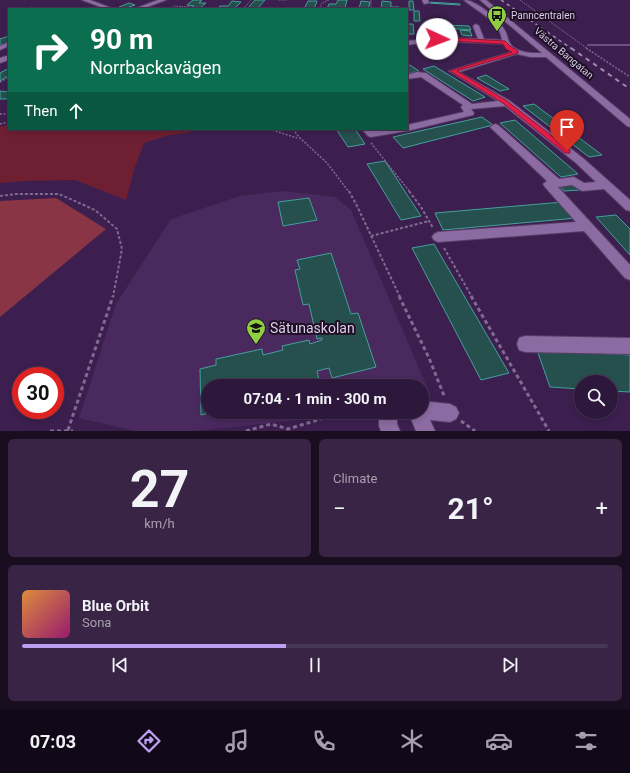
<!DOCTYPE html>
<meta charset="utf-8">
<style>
body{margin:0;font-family:Roboto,sans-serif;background:#392446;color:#f1f3f6;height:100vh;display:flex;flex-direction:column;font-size:15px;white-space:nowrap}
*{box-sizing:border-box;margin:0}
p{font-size:13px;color:#a79faf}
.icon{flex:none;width:22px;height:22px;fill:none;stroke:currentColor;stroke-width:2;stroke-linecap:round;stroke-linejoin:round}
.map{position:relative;height:431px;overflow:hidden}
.panel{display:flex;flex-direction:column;gap:8px;padding:8px;background:#190d20;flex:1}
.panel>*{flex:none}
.banner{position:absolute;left:8px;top:8px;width:400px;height:122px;border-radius:0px;box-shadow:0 2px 6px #0003,0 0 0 1px #483655;background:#0b6e4f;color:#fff;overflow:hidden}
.fabs{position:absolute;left:574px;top:375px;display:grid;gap:8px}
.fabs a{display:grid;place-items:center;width:44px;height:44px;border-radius:50%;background:#2d173b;box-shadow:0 2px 6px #0003,0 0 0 1px #483655;font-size:20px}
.speed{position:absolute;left:12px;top:367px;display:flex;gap:8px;font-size:20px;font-weight:700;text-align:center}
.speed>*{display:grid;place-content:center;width:52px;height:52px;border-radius:50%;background:#2d173b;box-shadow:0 2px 6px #0003,0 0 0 1px #483655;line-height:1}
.speed .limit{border:6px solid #d22;background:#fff;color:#111}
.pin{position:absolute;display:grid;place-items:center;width:34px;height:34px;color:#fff;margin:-41px -17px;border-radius:50% 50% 50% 0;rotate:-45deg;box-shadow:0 0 4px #0007}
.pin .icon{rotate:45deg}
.me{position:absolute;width:44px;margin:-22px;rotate:92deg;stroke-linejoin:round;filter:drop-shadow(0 0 3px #0008)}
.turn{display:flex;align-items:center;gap:14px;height:84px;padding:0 16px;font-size:18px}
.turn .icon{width:52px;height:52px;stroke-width:2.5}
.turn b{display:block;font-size:28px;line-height:34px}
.then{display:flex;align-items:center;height:38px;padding:0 16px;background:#0003;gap:8px;font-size:15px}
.big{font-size:30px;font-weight:700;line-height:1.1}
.panel .card{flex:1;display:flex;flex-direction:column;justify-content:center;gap:6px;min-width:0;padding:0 14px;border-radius:6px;background:#392446}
.panel .dial{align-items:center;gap:0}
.dial b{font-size:52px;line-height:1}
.song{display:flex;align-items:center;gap:12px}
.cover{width:48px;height:48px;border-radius:6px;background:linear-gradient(135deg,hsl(30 70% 55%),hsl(320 70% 35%))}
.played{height:4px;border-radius:2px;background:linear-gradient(90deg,#bca0f2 45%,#483655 45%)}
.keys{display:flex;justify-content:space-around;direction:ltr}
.heat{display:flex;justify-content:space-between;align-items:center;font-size:22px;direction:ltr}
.panel .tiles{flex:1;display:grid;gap:8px;grid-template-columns:1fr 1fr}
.card:last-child{grid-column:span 2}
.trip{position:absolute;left:201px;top:379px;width:228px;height:40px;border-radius:20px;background:#2d173b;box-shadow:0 2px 6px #0003,0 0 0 1px #483655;font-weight:700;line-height:40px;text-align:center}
.menu{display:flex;height:64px;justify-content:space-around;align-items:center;background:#120918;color:#a79faf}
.menu .icon{width:28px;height:28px}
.menu .current{color:#bca0f2}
.menu b{font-size:18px;color:#f1f3f6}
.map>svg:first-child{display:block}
</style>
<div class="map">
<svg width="630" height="431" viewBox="0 0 630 431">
<rect width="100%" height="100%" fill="#3c1f4f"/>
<!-- built -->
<path fill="#49295e" d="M283,191L335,197L351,210L431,396H422V386H208V412H327L301,420L194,431H135L79,418L116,304L171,219L240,196Z"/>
<!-- green -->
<path fill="#6e1f32" d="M9,124V129H190L192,132L166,136L144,143L135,167L126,200L75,180L26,181L0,183V127Z"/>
<!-- forest -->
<path fill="#8a3546" d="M56,198L106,229L0,317V201Z"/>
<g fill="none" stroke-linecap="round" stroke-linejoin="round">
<!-- stream -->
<path stroke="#815f97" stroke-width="1.5" d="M588,45H630"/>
</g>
<!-- building -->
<path fill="#26504e" stroke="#43a09b" d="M193,0H202L199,3H206L199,9H190L194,6L187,5Z
M255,0H265L257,9H247Z
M338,0H347L345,8L327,9L329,4H336Z
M232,1L241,2L234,9H217L220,6H228Z
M308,1H317L314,9H304Z
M361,1L370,2L368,9H359Z
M382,1L391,2V7H399V9H381Z
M409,1H413L414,10H409Z
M428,2L460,4V5L428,3Z
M129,3L135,5L123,9L119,7Z
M414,11H419L420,21H414Z
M407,24H413L414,34H407Z
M445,25L469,26L471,30L446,28Z
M460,30L470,31L472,36L462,35Z
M9,36V43L0,45V39Z
M410,65L419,71L407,74V66Z
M434,66L485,97L473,101L423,69Z
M9,68V75L0,81V73Z
M486,75L509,89L500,91L477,78Z
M0,91L9,92V99H0Z
M534,104L602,155L589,157L523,106Z
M482,117L493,125L403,148L393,137Z
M515,120L578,174L561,177L500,123Z
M336,129H355L365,144L348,147Z
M385,161L421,216L401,220L367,164Z
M575,184L580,190L564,191L559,185Z
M309,198L317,220L283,226L278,202Z
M563,202L577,218L443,230L435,213Z
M616,215L630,229V255L596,217Z
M434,244L509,373L481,380L412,248Z
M331,253L351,314L358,313L376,367L332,378L329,368L317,371L320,384L313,386H208V412H213L201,415L200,369L216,365V359L262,349L263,355L283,350L282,346L309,340L310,344L322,340V338L317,339L309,304L303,305L295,270L300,269L297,260Z
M537,350L630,355V392L611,391V382H581V389L550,387Z"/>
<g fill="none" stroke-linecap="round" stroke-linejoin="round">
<!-- minor casing -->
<g stroke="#573d66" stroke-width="2">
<path id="minor" d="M82,0H90L114,9H106Z
M158,0H166L142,9H134Z
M422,0H428L429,3L424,4Z
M464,0C476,0 498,19 504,29C508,34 507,41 512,46C520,53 531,53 542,53L480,0H486L630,119V127L627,126L546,57H530L517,54L459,72L510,101L584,159L630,200V211L626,210L604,189L582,191L572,185L558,187L630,265V280L625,278L584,231L438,242L434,240L432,237L434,234L438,232L576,222L545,187L543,184L547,181L490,127L495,124L498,125L559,179L574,177L584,183L596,182L576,163L505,106L471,109L474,113L473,115L407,131L371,137L368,136L362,129H372L373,131L407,129V125L464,112L461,107L463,105L421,77L407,79V75L417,72L426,73L472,104L498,101L449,71L511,52L503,44L437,41L407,45V41L434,38L431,22L434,20L437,22L440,37L478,39L473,26L476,24L479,26L484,39L502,40C500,20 477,12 464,0Z
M9,42V46L0,50V46Z
M9,55V60L0,63V58Z
M525,336L630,338V354L525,352L519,350L517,344L519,338Z
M422,401L450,404L456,407L459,413L456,419L450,422L430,420L435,431H416L408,412H422Z
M379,412H397V424L400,431H381L379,426Z"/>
</g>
<!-- path-far3 -->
<path stroke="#816a92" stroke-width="1" stroke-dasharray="1.5 1" stroke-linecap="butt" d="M279,0H287
M371,0V9
M520,0L588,49
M31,7L37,9
M170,9L174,6L190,7
M243,9L251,0
M319,9L322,3L329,0"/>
<!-- path-far2 -->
<path stroke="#816a92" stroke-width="1.5" stroke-dasharray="2 1.5" stroke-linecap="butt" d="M586,48L630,77
M0,82L9,77
M0,114H9
M0,124L9,122
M269,129L297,138
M293,129L299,137L327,163L349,192
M371,143L410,192"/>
<!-- path-far1 -->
<path stroke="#816a92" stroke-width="2" stroke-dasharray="3 2" stroke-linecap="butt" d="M349,191L358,208L400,297
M409,191L421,207L433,228
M0,196L16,194H59L95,210L117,229L122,249L113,297
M371,236L429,221
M444,248L472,297"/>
<!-- path -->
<path stroke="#816a92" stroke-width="3" stroke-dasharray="4 3" stroke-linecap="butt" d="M399,296L429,358L445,398
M471,296L549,431
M461,421L475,431
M68,430L113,296
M50,431H73
M246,431L271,424L288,429L344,412"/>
<!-- minor -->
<use href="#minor" fill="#8b6ba1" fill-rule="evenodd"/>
<!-- rail-far1 -->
<path stroke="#a28cb1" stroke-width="1.5" stroke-dasharray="3.5 3.5" stroke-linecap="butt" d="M501,0L572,49"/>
<!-- rail -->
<path stroke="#a28cb1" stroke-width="2" stroke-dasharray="4.5 4.5" stroke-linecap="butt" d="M571,48L630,89"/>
</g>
<!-- route -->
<path fill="#e11d48" stroke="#92132f" d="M437,37L505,41L510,46L518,51V53L457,71L507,101L570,150V153H565L503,103L450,71L512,52L506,49L503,44L435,40Z"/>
<!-- icons -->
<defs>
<g id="bus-pin" transform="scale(1)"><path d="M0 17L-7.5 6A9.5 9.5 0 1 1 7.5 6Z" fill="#8fcd42" stroke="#1d1025"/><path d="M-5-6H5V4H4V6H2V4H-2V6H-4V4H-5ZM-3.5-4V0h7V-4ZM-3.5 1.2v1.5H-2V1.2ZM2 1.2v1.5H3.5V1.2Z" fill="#111"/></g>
<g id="school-pin" transform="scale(1)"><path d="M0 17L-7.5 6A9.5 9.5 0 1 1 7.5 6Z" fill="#8fcd42" stroke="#1d1025"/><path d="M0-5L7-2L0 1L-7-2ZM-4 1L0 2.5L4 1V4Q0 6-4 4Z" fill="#111"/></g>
</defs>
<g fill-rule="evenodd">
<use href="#bus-pin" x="497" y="15"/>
<use href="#school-pin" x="256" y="328"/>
</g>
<g text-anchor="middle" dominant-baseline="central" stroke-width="4" stroke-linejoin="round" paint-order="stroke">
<!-- far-poi labels -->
<g font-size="10" fill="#ddccea" stroke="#1d1025" text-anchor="start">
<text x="511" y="15">Panncentralen</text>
</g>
<!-- far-street labels -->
<g font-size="10" fill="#ddccea" stroke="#1d1025">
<text transform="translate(564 53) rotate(40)">Västra Bangatan</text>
</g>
<!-- near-poi labels -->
<g font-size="14" fill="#ddccea" stroke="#1d1025" text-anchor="start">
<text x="270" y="328">Sätunaskolan</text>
</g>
</g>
</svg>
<div class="fabs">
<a><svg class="icon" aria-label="search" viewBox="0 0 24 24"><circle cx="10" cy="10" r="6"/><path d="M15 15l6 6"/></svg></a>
</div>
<div class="speed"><div class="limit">30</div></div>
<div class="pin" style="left:567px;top:151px;background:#d93025"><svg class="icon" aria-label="arrive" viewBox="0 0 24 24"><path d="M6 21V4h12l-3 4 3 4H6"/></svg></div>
<svg class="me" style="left:437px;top:39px" viewBox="-20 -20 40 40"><circle r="19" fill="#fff"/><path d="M0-13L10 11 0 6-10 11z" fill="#e11d48"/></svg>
<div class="trip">07:04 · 1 min · 300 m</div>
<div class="banner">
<div class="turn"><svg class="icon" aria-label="right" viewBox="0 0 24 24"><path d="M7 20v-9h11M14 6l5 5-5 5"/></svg><div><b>90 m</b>Norrbackavägen</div></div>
<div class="then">Then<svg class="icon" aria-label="ahead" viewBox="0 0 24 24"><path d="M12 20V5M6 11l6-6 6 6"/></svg></div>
</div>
</div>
<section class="panel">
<div class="tiles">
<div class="card dial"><b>27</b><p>km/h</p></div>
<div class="card"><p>Climate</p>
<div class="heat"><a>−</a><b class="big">21°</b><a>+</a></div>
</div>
<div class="card">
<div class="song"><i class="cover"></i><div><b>Blue Orbit</b><p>Sona</p></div></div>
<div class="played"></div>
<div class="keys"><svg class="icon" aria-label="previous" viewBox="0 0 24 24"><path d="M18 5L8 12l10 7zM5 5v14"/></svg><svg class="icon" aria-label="pause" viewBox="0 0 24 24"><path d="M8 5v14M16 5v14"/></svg><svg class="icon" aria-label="next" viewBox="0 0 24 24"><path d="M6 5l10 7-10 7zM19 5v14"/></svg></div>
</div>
</div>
</section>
<nav class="menu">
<b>07:03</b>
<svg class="icon current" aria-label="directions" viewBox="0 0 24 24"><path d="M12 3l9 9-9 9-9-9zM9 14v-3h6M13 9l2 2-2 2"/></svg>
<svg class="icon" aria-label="music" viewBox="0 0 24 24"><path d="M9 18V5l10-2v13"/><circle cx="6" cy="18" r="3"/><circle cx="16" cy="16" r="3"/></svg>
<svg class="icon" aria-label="phone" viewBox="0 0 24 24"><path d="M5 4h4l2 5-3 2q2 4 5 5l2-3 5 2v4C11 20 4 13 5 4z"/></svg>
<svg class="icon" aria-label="climate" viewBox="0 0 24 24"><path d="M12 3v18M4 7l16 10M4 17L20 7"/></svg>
<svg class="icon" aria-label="car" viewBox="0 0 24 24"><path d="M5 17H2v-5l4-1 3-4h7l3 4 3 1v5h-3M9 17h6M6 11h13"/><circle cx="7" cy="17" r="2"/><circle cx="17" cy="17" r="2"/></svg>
<svg class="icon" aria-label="filters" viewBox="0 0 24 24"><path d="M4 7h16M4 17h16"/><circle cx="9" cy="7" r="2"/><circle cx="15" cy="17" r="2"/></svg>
</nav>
